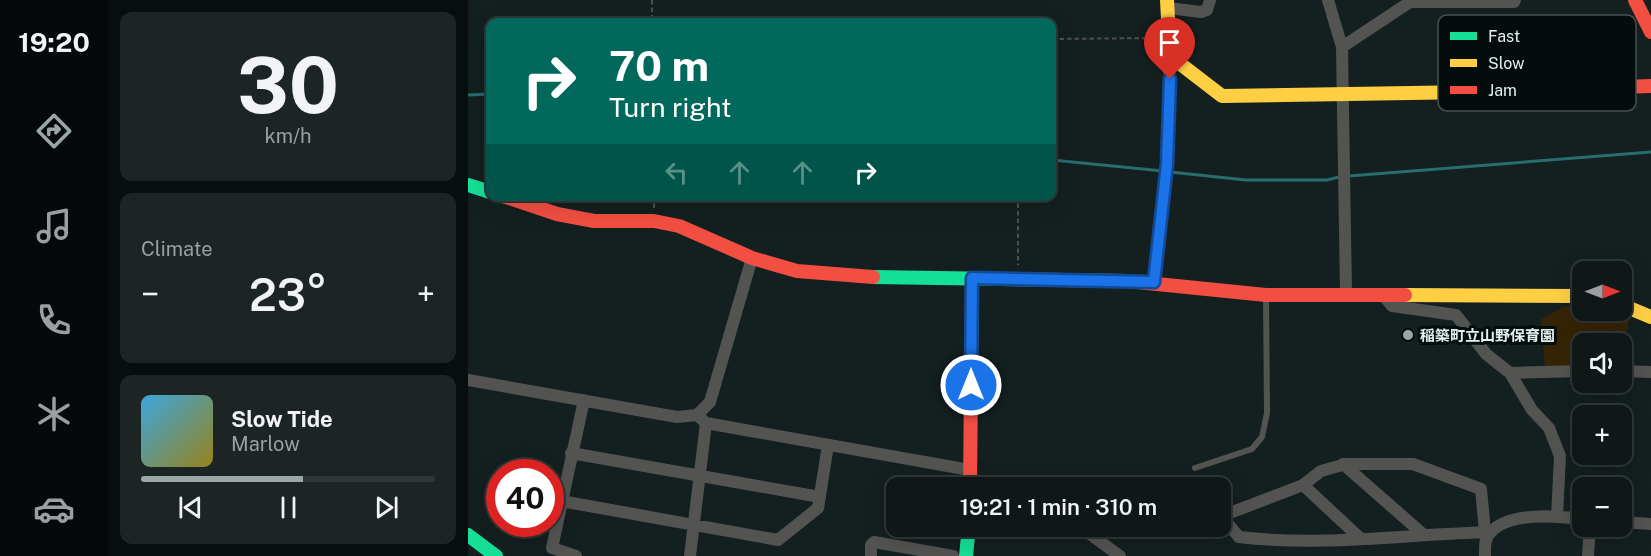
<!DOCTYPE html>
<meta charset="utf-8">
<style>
body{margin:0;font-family:"Public Sans","Noto Sans JP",sans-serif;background:#1d2424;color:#f1f3f6;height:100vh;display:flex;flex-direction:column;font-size:22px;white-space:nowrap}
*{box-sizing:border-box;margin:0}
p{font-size:20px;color:#9b9fa1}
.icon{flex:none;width:33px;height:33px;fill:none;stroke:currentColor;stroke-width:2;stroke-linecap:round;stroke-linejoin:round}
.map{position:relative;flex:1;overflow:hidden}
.details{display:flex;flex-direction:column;gap:12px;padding:12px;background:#080d0d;width:360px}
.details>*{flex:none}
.hud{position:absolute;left:18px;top:18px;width:570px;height:183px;border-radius:12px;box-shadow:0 6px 24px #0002,0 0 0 2px #2f3636;background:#00695c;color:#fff;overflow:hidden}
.needle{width:39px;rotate:90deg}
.controls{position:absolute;left:1104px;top:261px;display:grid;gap:12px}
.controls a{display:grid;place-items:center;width:60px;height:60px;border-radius:12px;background:#0f1717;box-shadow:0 6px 24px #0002,0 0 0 2px #2f3636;font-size:30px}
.speed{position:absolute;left:18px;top:459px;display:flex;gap:12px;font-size:30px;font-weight:700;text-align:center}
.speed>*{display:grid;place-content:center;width:78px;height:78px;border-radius:50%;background:#0f1717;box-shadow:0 6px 24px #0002,0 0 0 2px #2f3636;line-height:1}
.speed .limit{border:9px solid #d22;background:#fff;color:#111}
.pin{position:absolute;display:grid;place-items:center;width:51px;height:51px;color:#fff;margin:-62px -26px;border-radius:50% 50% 50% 0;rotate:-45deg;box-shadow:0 0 6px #0007}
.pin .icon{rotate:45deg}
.me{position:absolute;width:66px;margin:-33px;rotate:0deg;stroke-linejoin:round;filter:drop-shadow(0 0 4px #0008)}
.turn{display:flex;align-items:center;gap:21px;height:126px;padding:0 24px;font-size:27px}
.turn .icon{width:78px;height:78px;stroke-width:2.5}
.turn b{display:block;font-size:42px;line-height:51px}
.lanes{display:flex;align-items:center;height:57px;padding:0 24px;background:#0003;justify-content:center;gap:30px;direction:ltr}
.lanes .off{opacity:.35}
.big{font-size:45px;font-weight:600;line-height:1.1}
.details .tile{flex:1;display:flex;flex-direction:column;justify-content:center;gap:9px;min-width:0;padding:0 21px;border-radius:12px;background:#1d2424}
.details .dial{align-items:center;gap:0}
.dial b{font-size:78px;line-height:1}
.song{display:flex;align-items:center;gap:18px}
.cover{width:72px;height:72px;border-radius:9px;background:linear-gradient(135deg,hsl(200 70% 55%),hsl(50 70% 35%))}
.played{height:6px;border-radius:3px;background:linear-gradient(90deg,#9ba6a6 55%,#2f3636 55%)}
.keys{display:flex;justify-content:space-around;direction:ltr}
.heat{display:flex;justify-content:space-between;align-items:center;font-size:33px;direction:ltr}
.trip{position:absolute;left:418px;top:477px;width:345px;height:60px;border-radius:12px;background:#0f1717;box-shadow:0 6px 24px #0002,0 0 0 2px #2f3636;font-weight:600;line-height:60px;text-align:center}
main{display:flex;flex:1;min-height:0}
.tab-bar{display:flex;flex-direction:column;width:108px;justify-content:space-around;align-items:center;background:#060909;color:#9b9fa1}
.tab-bar .icon{width:42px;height:42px}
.tab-bar .current{color:#9ba6a6}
.tab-bar b{font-size:27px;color:#f1f3f6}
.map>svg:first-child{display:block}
</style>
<main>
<nav class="tab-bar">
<b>19:20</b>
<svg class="icon current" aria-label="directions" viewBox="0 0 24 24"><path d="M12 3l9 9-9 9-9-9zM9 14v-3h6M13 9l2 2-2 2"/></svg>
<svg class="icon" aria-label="music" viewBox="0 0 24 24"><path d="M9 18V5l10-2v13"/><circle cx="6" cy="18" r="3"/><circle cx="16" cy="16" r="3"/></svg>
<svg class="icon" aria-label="phone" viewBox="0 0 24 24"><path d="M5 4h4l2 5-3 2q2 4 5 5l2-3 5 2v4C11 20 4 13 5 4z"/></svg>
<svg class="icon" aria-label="climate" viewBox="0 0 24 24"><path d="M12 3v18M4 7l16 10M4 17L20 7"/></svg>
<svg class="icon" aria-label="car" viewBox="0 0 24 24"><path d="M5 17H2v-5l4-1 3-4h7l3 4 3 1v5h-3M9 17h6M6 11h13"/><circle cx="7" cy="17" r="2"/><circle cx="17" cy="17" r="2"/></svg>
</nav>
<section class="details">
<div class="tile dial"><b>30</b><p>km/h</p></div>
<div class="tile"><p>Climate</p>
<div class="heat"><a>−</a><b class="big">23°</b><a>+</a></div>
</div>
<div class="tile">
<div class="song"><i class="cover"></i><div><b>Slow Tide</b><p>Marlow</p></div></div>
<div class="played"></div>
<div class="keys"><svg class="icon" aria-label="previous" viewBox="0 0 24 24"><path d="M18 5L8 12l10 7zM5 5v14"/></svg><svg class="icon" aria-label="pause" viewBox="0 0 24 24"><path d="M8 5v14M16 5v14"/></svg><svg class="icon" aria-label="next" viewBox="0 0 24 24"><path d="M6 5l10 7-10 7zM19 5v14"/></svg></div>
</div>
</section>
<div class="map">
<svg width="1183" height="556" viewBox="0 0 1183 556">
<rect width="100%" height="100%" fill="#141f1f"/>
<!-- green -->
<path fill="#362406" d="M1108,306L1114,307V310L1136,311L1161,319L1154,364V344H1114V366L1077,367L1073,319L1095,307Z"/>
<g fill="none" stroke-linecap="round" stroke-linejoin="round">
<!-- stream -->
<path stroke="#266d6e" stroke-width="3" d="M0,95L22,94
M584,160L695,171
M702,172L778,180H859L871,177
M881,176L1183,152"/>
<!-- path -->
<path stroke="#4e514f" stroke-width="2" stroke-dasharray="4.5 3" stroke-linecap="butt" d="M184,0V22
M584,39L689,38
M186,196V209
M550,196V265"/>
<!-- lane -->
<path stroke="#535452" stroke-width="6" d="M727,468L784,449L794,437L799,413L798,295"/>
<!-- street -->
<path stroke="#535452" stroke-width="12" d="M860,0L874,47L878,293
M942,0V2H1046L1047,0
M700,8L733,12L739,10L742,0
M874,47L942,2
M686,282L699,164L702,56
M914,294L924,306L988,315L1018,354L1042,373L1064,410L1081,428L1092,456L1089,516
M1154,371L1183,372
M1042,373L1114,371
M0,380L209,417L229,415L242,402L284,258
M229,415L238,423L502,470
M103,453L352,497
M875,464L956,535
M835,485L893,539
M93,501L310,540L350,508L360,445
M753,516L771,537C855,547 940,534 1023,532
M754,516L835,485L853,471L878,464H945L1013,489L1017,532
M1154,522L1183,524
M611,526L652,556
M108,556L84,548L116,400
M222,556L238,423
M403,556V545L406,542L485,556
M1017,556C1017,548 1016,539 1022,533C1041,511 1090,516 1114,519
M1120,556L1122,526"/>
<!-- fast -->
<path stroke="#16e098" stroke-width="14" d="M0,185L22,192
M405,277L659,281
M0,535L28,556
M498,556L501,526"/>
<!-- slow -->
<path stroke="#ffcf43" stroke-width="14" d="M699,0L702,56L754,96L1004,92
M937,295L1114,296
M1154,305L1183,317"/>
<!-- jam -->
<path stroke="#f24e42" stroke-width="14" d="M1167,0L1183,32
M1004,92L1183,86
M35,196L89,214L126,221H186L211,226L284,258L329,271L405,277
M659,281L798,295H937
M502,488L504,278"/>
</g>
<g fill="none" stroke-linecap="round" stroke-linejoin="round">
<!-- route casing -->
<g stroke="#114b97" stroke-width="15">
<path id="route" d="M503,385L504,278L686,282L699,164L702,79"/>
</g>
<!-- route -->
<use href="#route" stroke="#1a73e8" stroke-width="10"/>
</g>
<!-- markers -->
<circle fill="#9ba6a6" stroke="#040c0c" stroke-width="2" cx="940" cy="335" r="6"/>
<g text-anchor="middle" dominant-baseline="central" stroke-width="6" stroke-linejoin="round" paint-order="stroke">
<!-- poi labels -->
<g font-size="15" font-weight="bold" fill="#e3efef" stroke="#040c0c" text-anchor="start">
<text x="952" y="335">稲築町立山野保育園</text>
</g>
</g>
<!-- legend -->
<rect x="970" y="15" width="198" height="96" rx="9" fill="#040c0c" stroke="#475050" stroke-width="1.5"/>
<rect x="982" y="32" width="27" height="8" fill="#16e098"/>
<rect x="982" y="59" width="27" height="8" fill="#ffcf43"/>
<rect x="982" y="86" width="27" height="8" fill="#f24e42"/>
<g font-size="16" fill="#e3efef">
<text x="1020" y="42">Fast</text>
<text x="1020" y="69">Slow</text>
<text x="1020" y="96">Jam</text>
</g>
</svg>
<div class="controls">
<a><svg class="needle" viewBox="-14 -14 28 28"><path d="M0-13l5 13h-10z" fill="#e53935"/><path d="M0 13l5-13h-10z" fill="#9b9fa1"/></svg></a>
<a><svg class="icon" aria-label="sound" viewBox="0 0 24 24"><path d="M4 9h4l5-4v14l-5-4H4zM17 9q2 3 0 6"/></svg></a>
<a>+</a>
<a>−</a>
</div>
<div class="speed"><div class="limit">40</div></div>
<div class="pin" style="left:702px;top:79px;background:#d93025"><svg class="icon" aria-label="arrive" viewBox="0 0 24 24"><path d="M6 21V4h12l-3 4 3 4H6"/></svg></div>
<svg class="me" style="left:503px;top:385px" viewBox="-20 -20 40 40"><circle r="17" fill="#1a73e8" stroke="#fff" stroke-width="3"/><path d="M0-11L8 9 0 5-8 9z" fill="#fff"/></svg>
<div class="trip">19:21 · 1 min · 310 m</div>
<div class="hud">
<div class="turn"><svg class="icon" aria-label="right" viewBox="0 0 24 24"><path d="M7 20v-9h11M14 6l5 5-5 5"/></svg><div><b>70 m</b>Turn right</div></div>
<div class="lanes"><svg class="icon off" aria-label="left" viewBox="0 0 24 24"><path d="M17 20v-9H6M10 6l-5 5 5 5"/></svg><svg class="icon off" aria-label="ahead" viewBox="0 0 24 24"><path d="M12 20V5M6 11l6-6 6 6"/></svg><svg class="icon off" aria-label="ahead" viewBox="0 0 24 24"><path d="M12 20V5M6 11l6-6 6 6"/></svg><svg class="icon" aria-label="right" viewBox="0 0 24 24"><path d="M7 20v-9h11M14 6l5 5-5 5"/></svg></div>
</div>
</div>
</main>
